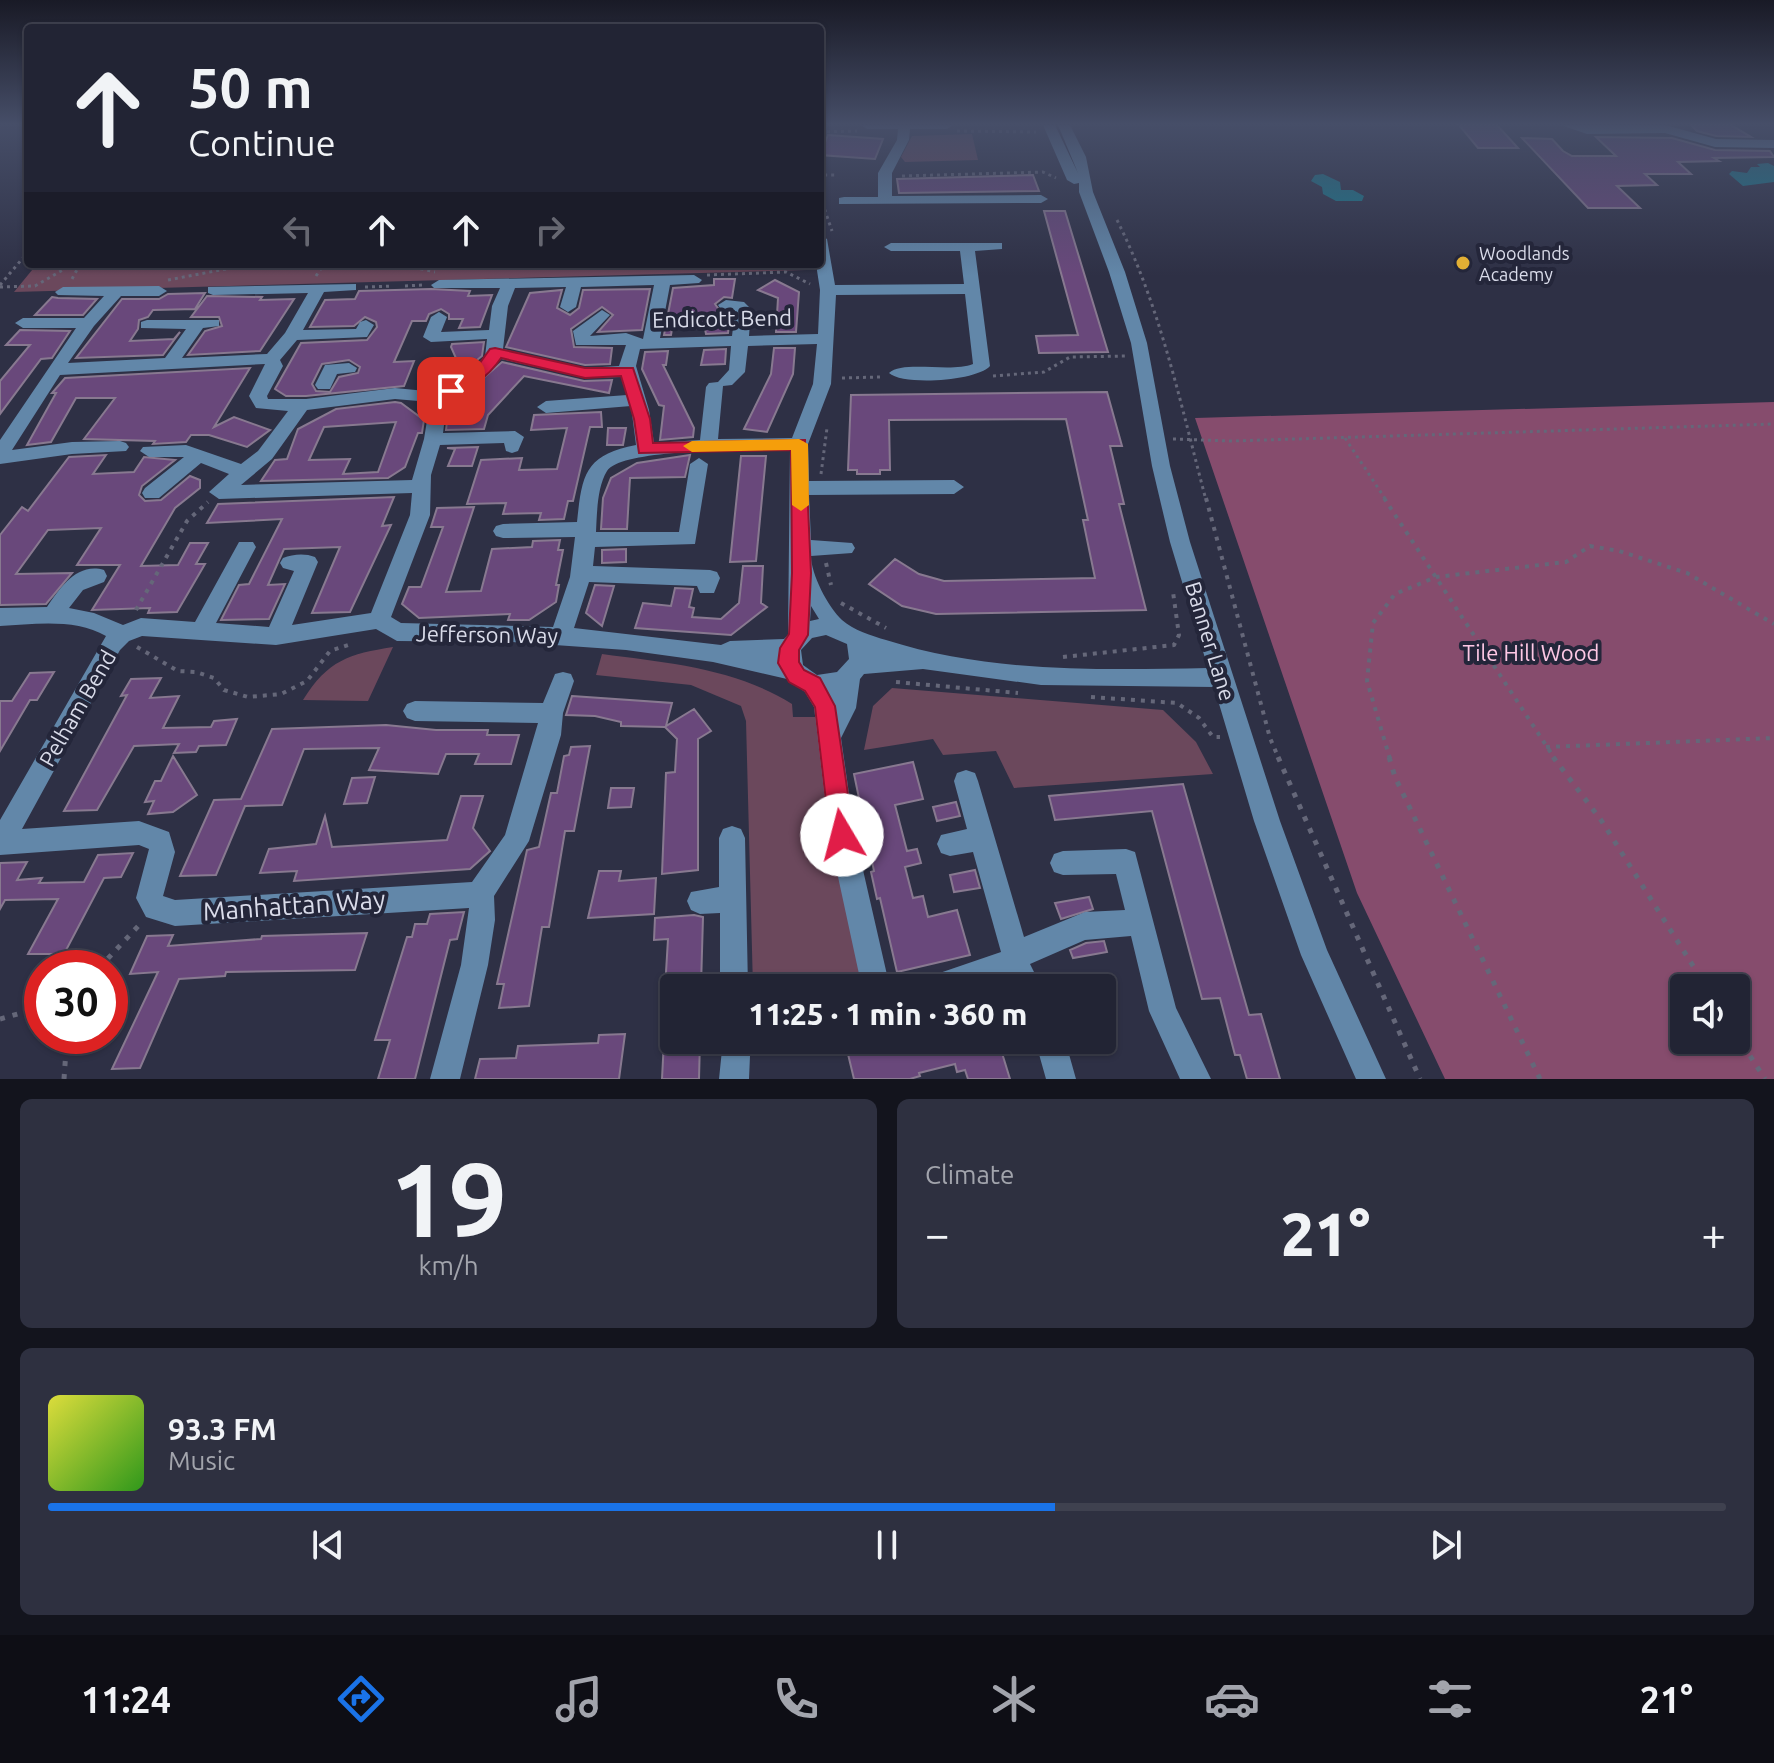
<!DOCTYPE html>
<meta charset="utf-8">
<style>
body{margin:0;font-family:Ubuntu,sans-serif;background:#2e3040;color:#f1f3f6;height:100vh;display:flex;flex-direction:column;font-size:30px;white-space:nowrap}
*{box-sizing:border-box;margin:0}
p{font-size:26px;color:#a2a4ac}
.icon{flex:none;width:44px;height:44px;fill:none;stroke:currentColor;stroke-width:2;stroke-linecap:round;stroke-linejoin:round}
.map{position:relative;height:1079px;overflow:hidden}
.drawer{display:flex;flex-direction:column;gap:20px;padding:20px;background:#13141d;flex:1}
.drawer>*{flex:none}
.guide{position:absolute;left:24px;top:24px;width:800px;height:244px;border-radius:8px;box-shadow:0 2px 6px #0004,0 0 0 2px #3f414f;background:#222434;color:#f1f3f6;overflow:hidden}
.controls{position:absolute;left:1670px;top:974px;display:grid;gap:16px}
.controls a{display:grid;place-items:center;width:80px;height:80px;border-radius:8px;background:#222434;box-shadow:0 2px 6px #0004,0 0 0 2px #3f414f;font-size:40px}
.speed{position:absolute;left:24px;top:950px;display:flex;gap:16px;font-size:40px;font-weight:700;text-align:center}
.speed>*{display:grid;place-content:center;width:104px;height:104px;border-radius:50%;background:#222434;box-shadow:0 2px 6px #0004,0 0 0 2px #3f414f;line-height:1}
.speed .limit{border:12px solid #d22;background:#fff;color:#111}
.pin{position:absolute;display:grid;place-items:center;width:68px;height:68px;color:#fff;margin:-34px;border-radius:16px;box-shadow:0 4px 12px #0006}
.me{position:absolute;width:88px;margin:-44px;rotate:352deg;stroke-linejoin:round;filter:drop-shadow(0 0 6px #0008)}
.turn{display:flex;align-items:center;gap:28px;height:168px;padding:0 32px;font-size:36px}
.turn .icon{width:104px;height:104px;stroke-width:2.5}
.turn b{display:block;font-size:56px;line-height:68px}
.lanes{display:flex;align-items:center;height:76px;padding:0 32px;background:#0003;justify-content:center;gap:40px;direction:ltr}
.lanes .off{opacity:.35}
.big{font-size:60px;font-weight:800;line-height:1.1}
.drawer .tile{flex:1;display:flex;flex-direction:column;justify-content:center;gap:12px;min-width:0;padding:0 28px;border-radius:12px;background:#2e3040}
.drawer .dial{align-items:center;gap:0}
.dial b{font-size:104px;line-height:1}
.song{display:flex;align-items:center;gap:24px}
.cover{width:96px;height:96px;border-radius:12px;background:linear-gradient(135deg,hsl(60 70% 55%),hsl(110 70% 35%))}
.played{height:8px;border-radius:4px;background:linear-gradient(90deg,#1a73e8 60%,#3f414f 60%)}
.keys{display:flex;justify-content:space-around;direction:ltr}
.heat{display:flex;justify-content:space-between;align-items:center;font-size:44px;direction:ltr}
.drawer .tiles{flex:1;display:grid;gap:20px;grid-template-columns:1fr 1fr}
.tile:last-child{grid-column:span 2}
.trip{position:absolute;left:660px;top:974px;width:456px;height:80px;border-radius:8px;background:#222434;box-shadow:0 2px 6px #0004,0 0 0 2px #3f414f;font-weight:800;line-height:80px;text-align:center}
.tab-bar{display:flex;height:128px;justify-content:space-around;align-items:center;background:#0e0e15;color:#a2a4ac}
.tab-bar .icon{width:56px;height:56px}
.tab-bar .current{color:#1a73e8}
.tab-bar b{font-size:36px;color:#f1f3f6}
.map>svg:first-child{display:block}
</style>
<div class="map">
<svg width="1774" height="1079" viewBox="0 0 1774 1079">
<rect width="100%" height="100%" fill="#2e3045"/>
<!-- green -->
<path fill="#6b485c" d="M972,134L978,160L905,162L901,157L912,136Z
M37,264H804L806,270L14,292Z
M393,647L368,701L303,700C328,660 349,654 393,647Z
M602,654C669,663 734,668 792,704L793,717H816L860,978L853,987L753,988L746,721L741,706L691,685L596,675Z
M892,688L1163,710L1196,742L1213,774L1014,788L996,751L943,755L933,739L864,750L873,706Z"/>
<!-- forest -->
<path fill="#864c6d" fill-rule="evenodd" d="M1774,402V1079H1445L1357,893L1195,418ZM1684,988H1736V1040H1684Z"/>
<!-- water -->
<path fill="#167a8d" d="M1768,163L1774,166V182L1743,186L1729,174L1732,171L1747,173L1751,167H1760L1757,164Z
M1323,174L1340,182L1341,190H1353L1364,196L1362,201H1336L1323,194L1322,187L1311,181L1315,175Z"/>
<!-- building -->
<path fill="#69487b" stroke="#887990" stroke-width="2" fill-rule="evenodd" d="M1459,125H1497L1518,148H1478Z
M1691,125H1731L1751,137L1716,136L1697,131Z
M828,135L883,139L875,159L820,155Z
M1596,137L1672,138L1715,150L1770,151L1774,157L1714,158L1719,161L1678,162L1691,174H1645L1657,185L1617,186L1640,208H1588L1522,138L1552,139L1563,151L1572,156H1616Z
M1033,175L1039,191L899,193L897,179Z
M1044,211H1065L1108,352L1039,353L1036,336L1078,335Z
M714,279H735L732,298L724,297L715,304L720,311L731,312L728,333L706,334L705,329H672L671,335H664L673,288L714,285Z
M775,280L799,292L796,332H776L778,298L758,290Z
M431,289L470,291L468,296L492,295L480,327L459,328L463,319H449V314L441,309L429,314L426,321H412L394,362L414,361L404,386L306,396H286L275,389L301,343L367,340L377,327L376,322L365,317L354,326L310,327L325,300L355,299L359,291ZM349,360L360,367L358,373L339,377L330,392L316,391L312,384L322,364Z
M650,289L642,330L598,332L613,315L602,307L571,329L574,347L612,348L610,364L585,365L506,347L530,293L562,290L557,308L570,315L579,308L583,290Z
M205,293L195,309L153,310L148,317L139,320L138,329L130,341L174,339L180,332L163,355L76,358L122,299H159L168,294Z
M207,296L262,297L260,300L294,299L260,351L188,355L205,331L222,326L219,317H191Z
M52,297L58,298L97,299L83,315H35Z
M20,330L70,331L52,358L41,359L0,414V381L30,345H6Z
M484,342L482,356L462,372L451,347L452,344Z
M774,348H795L793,374L767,432L744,429L771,374Z
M726,349L725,364L701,365L704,350Z
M668,351L666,365H663L694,428L693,437L660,440L664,406L659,405L642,369L645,352Z
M502,362L584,381L612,380L609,393L524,376L488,415L484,429L446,430L448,413L466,393Z
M250,368L214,427L234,417L270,430L247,447L209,435H191L186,442L153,444L155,441L84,439L115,398H76L51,442L27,445L56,393H52L65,378Z
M1107,392L1122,446H1110L1124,504H1119L1146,610L936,614L902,606L869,584L895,559L919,574L944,581L1095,578L1083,520H1088L1066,419L889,420L890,470H880V474H857V470H848L851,395Z
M395,402L401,403L424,420L422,433H418L405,467L388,478L261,481L275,460L287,459L298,429L336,409ZM396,422L378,472L343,474L350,459L309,460L324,427Z
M601,412L602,427H590L573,501H568L564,519L539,520L541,513L503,514L506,503L467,504L481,460L522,458L519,470L557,469L567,428L531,430L534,415Z
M608,428H626L623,445H607Z
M478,447L472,466H448L455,449L447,448Z
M106,455L93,474L134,472L144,457L175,460L142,486L139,495L145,501L161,500L190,476L200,480V488L175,508L141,566L178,565L190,543H208L196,564H205L177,612L148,613L150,608L92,610L120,565H77L101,528L48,530L16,574L72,573L46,604L0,605V535L22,507L28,511L69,457Z
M690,455L685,477L630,478L627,529H601L603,498L611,478L637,463Z
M741,456H766L756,561L730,562Z
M394,497L382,526L391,525L350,612L312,613L340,547L284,549L268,585L285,584L269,619L221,620L239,585L249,584L282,519L207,523L218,504Z
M474,507L446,592L481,591L492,549L532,547L533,541L560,540L558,550H563L556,585H559L556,602L529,620H508L510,614L419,618L402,604L409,587H421L443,527H431L437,508Z
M626,549V562L602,563V550Z
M743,566H763L761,603L767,607L731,635L635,628L643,603L671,606L675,588L693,589L689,607L694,608L692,617L721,619L739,603Z
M595,585L614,586L602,626L586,613Z
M54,672L37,700H30L0,751V701H12L30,673Z
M161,678L150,698L179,696L163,728L211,727L214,721L237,719L226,745L199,746L196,752L174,753L179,744L134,746L97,810L64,811L127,695L121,696L131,679Z
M572,696L672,703L666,726L694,709L711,731L698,739V870L662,874L666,773L675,772L677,739L665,727L621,726V722L595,716L566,715Z
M386,725L436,730H488L487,735H519L511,764H475L479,754H446L438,774L369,770L379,748L304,749L282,805L245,806L216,875L180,876L214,800L241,799L272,729Z
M590,746L574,831H565L549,927H542L529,1006L499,1008L504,984H497L527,850L539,847L551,793H557L564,756L569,755L571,747Z
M173,756L197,795L173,812L148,814L154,801L145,802L155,781H161Z
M913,762L923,799L895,805L907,851L917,849L921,863L905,867L913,898L923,896L928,917L957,910L970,955L897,972L880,898L877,899L871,872L874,871L854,774Z
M375,777L367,803L344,804L352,778Z
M1183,784L1249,1015L1261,1014L1280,1079H1247L1240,1055H1235L1220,998L1202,999L1152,811L1055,820L1049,796Z
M611,788H634L631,807L608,808Z
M461,796H483L473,828L490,851L470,869L294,881L297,871L260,873L269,849L316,844L325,816L332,847L447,840Z
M956,802L960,816L937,821L933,807Z
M133,853L121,877L104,878L64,954H28L58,899L5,900L0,909V863L27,862L17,880L42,878L39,883L84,882L98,855Z
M975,870L980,888L954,892L950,875Z
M599,871H621L619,881L656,878L654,914L588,918Z
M1089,897L1093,909L1061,919L1055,903Z
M464,912L457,939L450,940L415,1079H378L390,1040H375L407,937H412L415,924H427L430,914Z
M694,915L703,917L701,986L665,989L668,939L654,940L655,918Z
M367,933L355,970L226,972L225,976L179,979L140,1068L112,1069L158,972L130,974L147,936L173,935L168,946L261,939L262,936Z
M1104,941L1107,952L1073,958L1070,950L1086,943Z
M625,1034L619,1079H475L480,1059L516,1058L518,1046L598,1043L599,1035Z
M664,1040H700L699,1079H662Z
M879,1040H998L1010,1079H968L965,1070L957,1072L955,1064L919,1073L920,1076L910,1079H854L847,1050Z"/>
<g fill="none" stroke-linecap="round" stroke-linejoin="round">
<!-- path-far2 -->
<path stroke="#656779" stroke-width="3" stroke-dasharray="3 4" stroke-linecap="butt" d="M957,131L1036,132
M820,132L857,131
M820,170L823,175H835
M902,176L1043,172L1056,178
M820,196L832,231
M1117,220C1161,308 1181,406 1206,500
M400,264L435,272
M476,268L489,264
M707,275L786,272L810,284
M316,276L324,264
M72,279L80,264
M168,280L252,264
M0,285L28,252
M405,286L423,285
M0,287L35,286L73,264
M365,287L393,286
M993,376L1044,372L1070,357L1127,356
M842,378L880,377
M1345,438L1386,500
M1173,439L1232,441L1774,424
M821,474L827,428"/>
<!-- path-far1 -->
<path stroke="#656779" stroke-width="4" stroke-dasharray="4 6" stroke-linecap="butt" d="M1206,498L1270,738L1279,759
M1384,498L1555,759
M826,563L831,585
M841,603L886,628
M136,610L187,521L208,502
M137,647L178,671L196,672L214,678L224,690L248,697L281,694L307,681L330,651L351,644
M1063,657L1174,645L1179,635L1173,592
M896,682L1018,693
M1091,697L1177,703L1199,718L1213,737H1220
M1546,747L1774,738
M1390,759L1367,681L1373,623L1395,594L1436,577L1566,562L1590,546L1619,551L1687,573L1774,624"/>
<!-- path -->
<path stroke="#656779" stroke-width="5" stroke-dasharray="5 8" stroke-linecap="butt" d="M1278,757L1420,1079
M1389,757L1395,777L1540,1079
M1553,757L1601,820L1707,988
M99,968L142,922
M0,1019L42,1007
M1736,1034L1765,1079
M64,1079L67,1036"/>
<!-- minor -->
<path fill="#6287a9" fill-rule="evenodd" d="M861,125H953L947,129H910L909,140L892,173V196L1041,195L1048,199L1041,203L839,204V198L844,197H878V173L897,140L898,129H867Z
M1043,125H1055L1078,173L1058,125H1070L1086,157L1093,192L1125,272L1147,343L1170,466L1190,542L1280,821L1327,950L1386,1079H1356L1301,955L1254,821L1214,687L1041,685L923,669L864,674L860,679L856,708L841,738L855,835L890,988H862L829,835L814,707L805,692L787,679L713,662L626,650L512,642L397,641L376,629L276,645L142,636L129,641L120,650L22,829L139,821L169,832L175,852L163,896L175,900L472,882L505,835L538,723L415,721L407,718L403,711L407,704L415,701L543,703L555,674L563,672L571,674L574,681L563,713L561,735L529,841L494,896L495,920L488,965L460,1079H430L461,965L469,908L175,926L146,917L136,898L149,849L139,845L0,855V820L106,636C76,618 34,624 0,626V608L47,607C60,588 77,562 104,570L107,576L104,582L83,590L69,608L94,613L123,625L141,618L195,622L239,542H253L256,547L216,623L269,627L294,571L283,568L280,563L283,558C293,554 305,553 315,557L318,562L292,625L371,613L410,515L412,493L219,499L209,492L229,474L201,463L159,498H145L142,493L145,488L184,457H149L140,451L143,447L186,445L241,464L258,451L288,411L256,408L249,396L265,364L60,375L12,450L72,442L120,441L126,443L129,447L126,451L72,454L0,464V440L76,328H23L15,323L23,318H84L104,296L58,295L55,292L63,287L159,286L167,291L159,296H121L94,326L68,363L165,358L186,329L141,328V322L147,320H219V326L203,328L182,358L267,354L285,333L308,293L213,295L208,293V287L356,284V290L324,292L303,330L356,329L360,322L366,320L374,325L367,337L297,340L280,360L283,366L267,396L268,399H306L395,388L436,392L462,377L485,357L487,339L431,342L423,337L431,317L439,312L447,317L441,332L489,330L492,306L500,288H434L431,285L439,280L694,275L702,280L699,283L670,285L660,338L732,336L735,310L720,308L718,305L726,300L744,302L751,309L749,336L818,334L820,290L816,264H820V235L827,239L835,285L964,284L960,251H891L884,247L891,243H1002V249L975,251L990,366C977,381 903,386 889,373C903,360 951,373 973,364L965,294L836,295L831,384L808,444L809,481L954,480L964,487L954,494L809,495L811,540L852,543L855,548L852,553L811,556C811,574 828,607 842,620C853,630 872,636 886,640C989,673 1101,670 1208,668L1170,542L1152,466L1131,343L1109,272L1079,192V183L1074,184L1067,180ZM654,285L643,339L626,333L590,336L610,315L602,310L573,331L576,345H626L619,366L585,368L503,349L508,306L515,288L566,287L560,307L568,312L576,307L581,287ZM817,344L813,384L792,438L718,439L723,386L732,385L745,372L748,346ZM731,346L729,370L718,382L709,383L706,387L700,440L654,443L649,410L636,366L640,349ZM501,359L585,378L621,377L627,395L546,401L537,407L546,413L631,406L636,445C585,455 582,474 577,522L503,524L496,526L493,531L496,536L503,538L575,537L570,577L553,627L401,623L391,617L430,515L431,475L440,445L504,443L506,451L512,453L518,451L524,437L515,431L443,433L447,401L474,385ZM395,399L430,402L424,439L412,480L241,485L272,459L307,410ZM790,450L788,635L784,639L730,641L721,645L574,628L589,582L697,586L700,593H714L720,578L717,572L710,570L593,566L595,547L695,544L708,464L699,458L690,464L679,532H596C597,514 597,487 607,471C623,447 758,451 790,450ZM811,606L819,619L810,621ZM826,635L847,644L849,659L837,672L817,675L803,665L801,650L812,638Z
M1561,125H1665L1716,139L1774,140V148L1715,147L1665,133L1587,134Z
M349,363L357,368L355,372L337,374L330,389H318L315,385L325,365Z
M966,770L975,773L978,781L1024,937L1085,912L1125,910L1116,874L1063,875L1054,872L1050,863L1054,854L1063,851L1126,849L1135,852L1176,1008L1211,1079H1180L1149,1011L1131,936L1085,940L1030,964L1042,988H1013L1007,978L982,988H921L925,978L1001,952L973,852L950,856L941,853L937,844L941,835L967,829L954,781L957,773Z
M732,826L741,829L745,838L748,988H720V913L700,914L691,910L687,901L691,892L719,887V838L723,829Z
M723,1040H769L764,1050L750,1056L749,1079H719Z
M1035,1040H1065L1076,1079H1046Z"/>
</g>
<!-- sky -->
<linearGradient id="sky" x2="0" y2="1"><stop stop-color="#191a26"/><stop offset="0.45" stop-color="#464e68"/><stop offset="1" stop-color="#464e68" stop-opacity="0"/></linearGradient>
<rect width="1774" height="276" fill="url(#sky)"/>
<!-- route -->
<path fill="#e11d48" stroke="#92132f" stroke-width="2" d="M495,348L585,368H633L650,419L653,443L805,440L811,573L808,635L799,650V662L804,670L820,678L835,706L854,835L850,843L842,846L834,843L830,835L815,707L805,691L789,682L778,663L780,648L789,634L792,573L791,450L639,453L634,419L621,376L585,378L501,358C491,373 464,398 445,395V388L477,367L490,349Z"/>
<!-- slow -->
<path fill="#f59e0b" d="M799,439L808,444L809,505L801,511L792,505L791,450L692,452L683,446L692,441Z"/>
<!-- markers -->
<circle fill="#e2af34" stroke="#24263a" stroke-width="3" cx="1463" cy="263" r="8"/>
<g text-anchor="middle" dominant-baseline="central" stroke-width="8" stroke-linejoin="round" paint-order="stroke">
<!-- far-poi labels -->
<g font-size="18" fill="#d9dbe9" stroke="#24263a" text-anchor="start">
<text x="1479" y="253">Woodlands<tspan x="1479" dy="21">Academy</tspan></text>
</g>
<!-- street labels -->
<g font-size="22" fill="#d9dbe9" stroke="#24263a">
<text transform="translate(722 318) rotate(-1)">Endicott Bend</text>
<text transform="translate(487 634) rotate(1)">Jefferson Way</text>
<text transform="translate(1211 641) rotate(73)">Banner Lane</text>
<text transform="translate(77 708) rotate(-60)">Pelham Bend</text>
</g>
<!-- park labels -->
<g font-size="22" fill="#fec8e5" stroke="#24263a">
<text x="1531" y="652">Tile Hill Wood</text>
</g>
<!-- near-street labels -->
<g font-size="26" fill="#d9dbe9" stroke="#24263a">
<text transform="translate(294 905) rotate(-4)">Manhattan Way</text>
</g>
</g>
</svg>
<div class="controls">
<a><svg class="icon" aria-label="sound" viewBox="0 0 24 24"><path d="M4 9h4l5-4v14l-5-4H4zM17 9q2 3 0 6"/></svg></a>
</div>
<div class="speed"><div class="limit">30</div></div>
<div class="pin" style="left:451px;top:391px;background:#d93025"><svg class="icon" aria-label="arrive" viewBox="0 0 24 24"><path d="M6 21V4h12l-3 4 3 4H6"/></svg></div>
<svg class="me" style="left:842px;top:835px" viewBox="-20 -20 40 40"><circle r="19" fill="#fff"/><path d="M0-13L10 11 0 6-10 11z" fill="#e11d48"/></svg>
<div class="trip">11:25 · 1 min · 360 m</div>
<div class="guide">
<div class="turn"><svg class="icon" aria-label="ahead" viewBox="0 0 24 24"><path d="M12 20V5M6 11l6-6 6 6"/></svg><div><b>50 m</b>Continue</div></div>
<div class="lanes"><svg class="icon off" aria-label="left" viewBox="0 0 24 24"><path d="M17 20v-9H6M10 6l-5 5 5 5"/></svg><svg class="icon" aria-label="ahead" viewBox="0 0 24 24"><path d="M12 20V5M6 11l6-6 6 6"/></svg><svg class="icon" aria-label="ahead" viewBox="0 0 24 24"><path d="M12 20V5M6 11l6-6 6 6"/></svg><svg class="icon off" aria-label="right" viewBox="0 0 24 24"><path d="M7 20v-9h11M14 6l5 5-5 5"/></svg></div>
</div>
</div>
<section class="drawer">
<div class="tiles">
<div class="tile dial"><b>19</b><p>km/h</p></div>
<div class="tile"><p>Climate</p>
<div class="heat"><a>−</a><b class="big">21°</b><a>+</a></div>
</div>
<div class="tile">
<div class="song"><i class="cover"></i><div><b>93.3 FM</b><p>Music</p></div></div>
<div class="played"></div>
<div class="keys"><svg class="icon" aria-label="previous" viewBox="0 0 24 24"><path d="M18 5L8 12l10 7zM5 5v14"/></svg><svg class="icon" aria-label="pause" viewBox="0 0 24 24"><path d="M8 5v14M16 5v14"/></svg><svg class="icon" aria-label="next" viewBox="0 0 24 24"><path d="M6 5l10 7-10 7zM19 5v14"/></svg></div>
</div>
</div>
</section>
<nav class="tab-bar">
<b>11:24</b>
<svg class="icon current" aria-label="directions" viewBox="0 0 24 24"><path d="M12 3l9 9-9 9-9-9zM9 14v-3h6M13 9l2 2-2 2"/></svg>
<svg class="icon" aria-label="music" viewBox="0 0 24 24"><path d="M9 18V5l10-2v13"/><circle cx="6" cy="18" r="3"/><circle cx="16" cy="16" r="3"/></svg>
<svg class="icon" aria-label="phone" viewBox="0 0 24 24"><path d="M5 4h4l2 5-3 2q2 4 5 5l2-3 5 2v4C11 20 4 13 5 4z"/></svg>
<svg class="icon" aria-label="climate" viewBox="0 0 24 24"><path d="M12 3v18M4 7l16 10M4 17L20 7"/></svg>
<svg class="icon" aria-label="car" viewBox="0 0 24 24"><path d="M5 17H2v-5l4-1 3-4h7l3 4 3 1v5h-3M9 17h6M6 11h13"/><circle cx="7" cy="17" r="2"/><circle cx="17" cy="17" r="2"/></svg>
<svg class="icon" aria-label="filters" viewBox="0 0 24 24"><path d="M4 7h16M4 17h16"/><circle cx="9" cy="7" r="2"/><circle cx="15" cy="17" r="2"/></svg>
<b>21°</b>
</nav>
